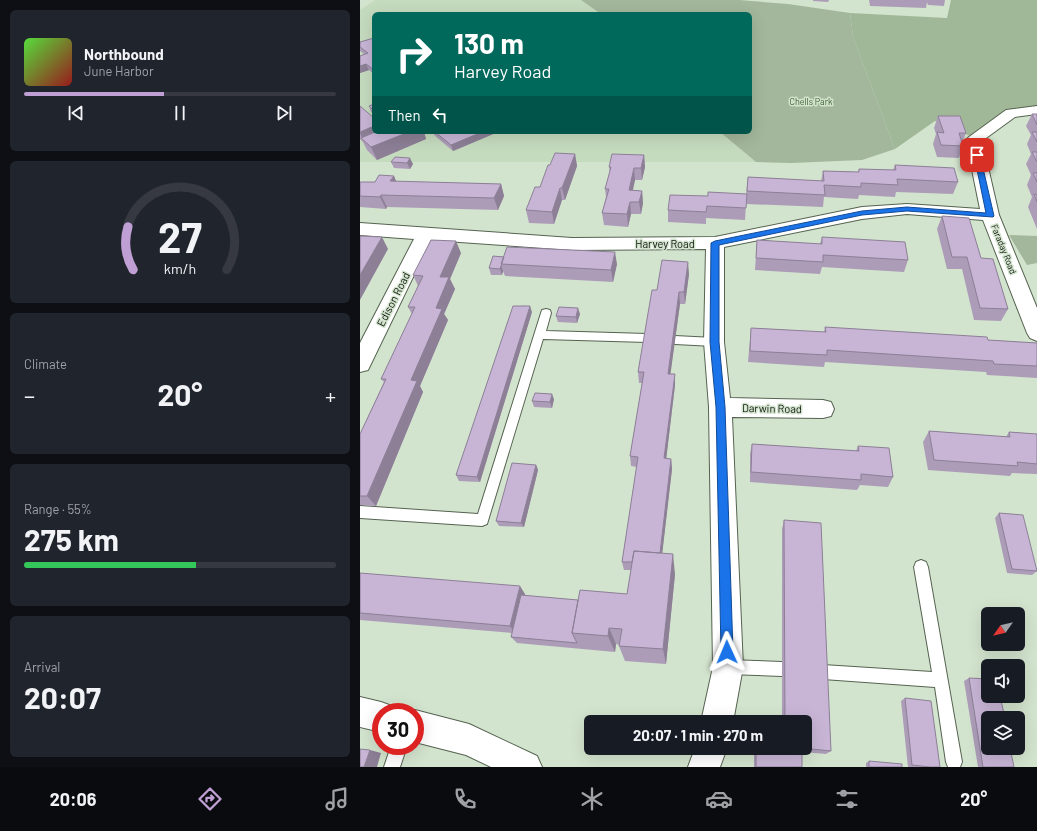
<!DOCTYPE html>
<meta charset="utf-8">
<style>
body{margin:0;font-family:Barlow,sans-serif;background:#20242c;color:#f1f3f6;height:100vh;display:flex;flex-direction:column;font-size:15px;white-space:nowrap}
*{box-sizing:border-box;margin:0}
p{font-size:13px;color:#9ea1a6}
.icon{flex:none;width:22px;height:22px;fill:none;stroke:currentColor;stroke-width:2;stroke-linecap:round;stroke-linejoin:round}
.map{position:relative;flex:1;overflow:hidden}
.side{display:flex;flex-direction:column;gap:10px;padding:10px;background:#0d0f14;width:360px}
.side>*{flex:none}
.guide{position:absolute;left:12px;top:12px;width:380px;height:122px;border-radius:6px;box-shadow:0 4px 16px #0002;background:#00695c;color:#fff;overflow:hidden}
.needle{width:26px;rotate:236deg}
.controls{position:absolute;left:621px;top:607px;display:grid;gap:8px}
.controls a{display:grid;place-items:center;width:44px;height:44px;border-radius:6px;background:#171b24;box-shadow:0 4px 16px #0002;font-size:20px}
.speed{position:absolute;left:12px;top:703px;display:flex;gap:8px;font-size:20px;font-weight:700;text-align:center}
.speed>*{display:grid;place-content:center;width:52px;height:52px;border-radius:50%;background:#171b24;box-shadow:0 4px 16px #0002;line-height:1}
.speed .limit{border:6px solid #d22;background:#fff;color:#111}
.pin{position:absolute;display:grid;place-items:center;width:34px;height:34px;color:#fff;margin:-17px;border-radius:8px;box-shadow:0 2px 6px #0006}
.me{position:absolute;width:44px;margin:-22px;rotate:359deg;stroke-linejoin:round;filter:drop-shadow(0 0 3px #0008)}
.turn{display:flex;align-items:center;gap:14px;height:84px;padding:0 16px;font-size:18px}
.turn .icon{width:52px;height:52px;stroke-width:2.5}
.turn b{display:block;font-size:28px;line-height:34px}
.then{display:flex;align-items:center;height:38px;padding:0 16px;background:#0003;gap:8px;font-size:15px}
.big{font-size:30px;font-weight:700;line-height:1.1}
.side .card{flex:1;display:flex;flex-direction:column;justify-content:center;gap:6px;min-width:0;padding:0 14px;border-radius:6px;background:#20242c}
.side .dial{align-items:center;gap:0}
.dial svg{height:104px;overflow:visible;fill:none;stroke:#363941;stroke-width:7;stroke-linecap:round;text-anchor:middle}
.dial text{fill:#f1f3f6;stroke:none}
.song{display:flex;align-items:center;gap:12px}
.cover{width:48px;height:48px;border-radius:6px;background:linear-gradient(135deg,hsl(110 70% 55%),hsl(0 70% 35%))}
.played{height:4px;border-radius:2px;background:linear-gradient(90deg,#bf9fd4 45%,#363941 45%)}
.keys{display:flex;justify-content:space-around;direction:ltr}
.heat{display:flex;justify-content:space-between;align-items:center;font-size:22px;direction:ltr}
.charge{height:6px;border-radius:3px;background:linear-gradient(90deg,#34c759 55%,#363941 0)}
.trip{position:absolute;left:224px;top:715px;width:228px;height:40px;border-radius:6px;background:#171b24;box-shadow:0 4px 16px #0002;font-weight:700;line-height:40px;text-align:center}
.tab-bar{display:flex;height:64px;justify-content:space-around;align-items:center;background:#090b0e;color:#9ea1a6}
.tab-bar .icon{width:28px;height:28px}
.tab-bar .active{color:#bf9fd4}
.tab-bar b{font-size:18px;color:#f1f3f6}
main{display:flex;flex:1;min-height:0}
.map>svg:first-child{display:block}
</style>
<main>
<section class="side">
<div class="card">
<div class="song"><i class="cover"></i><div><b>Northbound</b><p>June Harbor</p></div></div>
<div class="played"></div>
<div class="keys"><svg class="icon" aria-label="previous" viewBox="0 0 24 24"><path d="M18 5L8 12l10 7zM5 5v14"/></svg><svg class="icon" aria-label="pause" viewBox="0 0 24 24"><path d="M8 5v14M16 5v14"/></svg><svg class="icon" aria-label="next" viewBox="0 0 24 24"><path d="M6 5l10 7-10 7zM19 5v14"/></svg></div>
</div>
<div class="card dial"><svg viewBox="0 0 100 80">
<path d="M14 69A42 42 0 1 1 86 69"/>
<path d="M14 69A42 42 0 0 1 10 36" stroke="#bf9fd4"/>
<text x="50" y="56" font-size="32" font-weight="700">27</text>
<text x="50" y="72" font-size="11">km/h</text>
</svg></div>
<div class="card"><p>Climate</p>
<div class="heat"><a>−</a><b class="big">20°</b><a>+</a></div>
</div>
<div class="card"><p>Range · 55%</p><b class="big">275 km</b><div class="charge"></div></div>
<div class="card"><p>Arrival</p><b class="big">20:07</b></div>
</section>
<div class="map">
<svg width="677" height="767" viewBox="0 0 677 767">
<rect width="100%" height="100%" fill="#d3e4ce"/>
<!-- built -->
<path fill="#c5dbbe" d="M15,0H221L241,14H14V132H360L396,162H0V10Z"/>
<!-- green -->
<path fill="#a2b79b" d="M221,0H379L428,4L490,13L493,37L535,149L502,160L431,163L396,162L360,132H390V14H241Z
M649,235L677,236V263L667,265Z"/>
<!-- forest -->
<path fill="#a0b898" d="M591,0H677V106L644,111L610,136L575,121L535,149L493,37L490,13L587,18Z"/>
<g fill="none" stroke-linecap="round" stroke-linejoin="round">
<!-- lane casing -->
<g stroke="#556350" stroke-width="2">
<path id="lane" d="M186,309L190,310L191,313L186,331L287,334L291,335L292,338L291,341L287,342L183,339L127,524L122,526L0,518V506L118,514L181,313L182,310Z
M315,336L354,338L358,339L359,342L358,345L354,346L315,344L311,343L310,340L311,337Z
M561,560L566,562L568,567L602,762L600,767H588L586,762L575,687L463,679L458,677L456,672L458,667L463,665L572,672L554,567L556,562Z
M368,660L422,662L427,664L429,669L427,674L422,676L368,674L363,672L361,667L363,662Z
M31,746H47L40,767H24Z"/>
</g>
<!-- street casing -->
<g stroke="#556350" stroke-width="2">
<path id="street" d="M677,106V114L655,117L622,141L639,215L677,308V341L670,338L667,333L623,220L547,214L502,219L364,247V342L370,398L463,400L471,402L474,409L471,416L463,418L372,417L383,667L373,722H341L353,667L349,407L344,342L346,249L212,250L71,240L8,370L0,372V343L54,239L0,235V223L212,238L355,237L502,207L547,204L620,209L606,140L609,137L646,110Z
M0,697L21,702L32,706L34,712H21V732L0,727Z
M55,710L109,724L177,756L182,767H131L106,755L55,742V712H51Z
M335,748H367L360,767H328Z"/>
</g>
<!-- lane -->
<use href="#lane" fill="#fff" fill-rule="evenodd"/>
<!-- street -->
<use href="#street" fill="#fff" fill-rule="evenodd"/>
</g>
<!-- wall -->
<path fill="#ac9cb8" d="M453,0H469L468,2L453,1Z
M509,0H585L584,6L568,5L567,2L566,8L510,6Z
M14,38V74L9,70L0,73V56L4,54L0,51V42Z
M14,104V115L11,112L9,106Z
M0,106L14,132H64L66,139L17,160L7,150L3,142L0,139Z
M672,114H677V229L668,207L672,197L667,185L671,175L666,164L671,154L667,144L671,135L666,126Z
M578,116L606,133L602,143L603,146L599,158L577,157L573,144L576,134L574,128Z
M73,132H138L93,151L74,135Z
M215,154L217,166L205,200H202L194,224L169,223L166,210L180,187L190,165Z
M284,155L285,167L282,180H275L273,190L282,191L283,203L281,214H271L268,227L244,225L242,213L246,197L245,189L250,174L249,167Z
M35,157L53,164L50,169L34,168L31,162Z
M535,165L598,182L593,194L536,192L535,197L499,195L498,199L464,197L463,207L386,204L385,220L346,218V224L308,222V210L348,196L386,194L388,177L461,181L463,171L498,172L499,169L533,170Z
M34,176L36,182L141,184L144,196L138,210L27,207L26,209L0,207V182H15Z
M582,216L621,258L648,309L641,321L614,320L602,269H587L577,229Z
M462,237L548,260L544,272L462,267L460,274L395,270L397,240L460,244Z
M101,253L90,279L95,289L84,314L88,320L60,386L63,392L16,506L0,505V434L24,382L21,379L52,314L48,307L58,286L53,275Z
M133,256L257,264L253,282L145,276L143,271L142,275H131L129,268Z
M329,274L325,304H320L310,374L315,385L306,459H311L312,469L302,553L315,574L306,664L265,661L259,646L260,645L256,644L255,652L157,643L151,637L152,633L0,620V573L165,594V596L218,600L267,594L271,570H264L262,562L277,467L271,466L270,456L282,383H279L278,372L297,290Z
M172,312L120,482L99,481L96,475Z
M220,314L217,323L198,322L196,316Z
M465,327L628,340L677,343V378L627,375L626,372L465,362L464,367L388,362L391,328L464,332Z
M194,399L192,408L174,407L172,401Z
M569,431L646,437L649,432L677,434V474L652,473L650,476L568,470L563,442Z
M392,444L496,451L498,446L533,477L528,487L500,485L497,490L390,482V454Z
M176,465L178,470L164,527L139,526L136,521Z
M639,513L677,569V571L672,575L647,573L635,518Z
M424,520L471,751L466,754L442,752V767H394V748H445V722H422V529Z
M609,678L654,767H618L604,681Z
M545,698L580,767H548L541,701Z
M509,761L542,767H506V763Z"/>
<!-- shaded-wall -->
<path fill="#8c7f96" d="M6,64L9,70L0,73V66Z
M14,126V132H24L3,140L0,133V132Z
M49,132H64L66,139L17,160L11,147Z
M122,132H138L93,151L91,145Z
M215,154L217,166L205,200L202,188Z
M284,155L285,167L282,180L281,168Z
M50,158L53,164L50,169L47,163Z
M274,168L275,180L270,202L271,214L268,227L267,214L269,190Z
M34,176L39,188L30,181Z
M141,184L144,196L138,210L134,198Z
M200,188L202,200L194,224L192,212Z
M282,191L283,203L281,214L279,202Z
M21,195L27,207L26,209L20,197Z
M22,237L28,249L0,300V275Z
M96,241L101,253L90,279L95,289L84,314L88,320L60,386L63,392L16,506L7,496L51,380L76,308L80,277Z
M255,252L257,264L253,282L251,270Z
M328,262L329,274L325,304L324,292Z
M141,265L143,271L142,275L140,269Z
M319,292L320,304L309,385L308,374Z
M170,306L172,312L120,482L117,477Z
M218,308L220,314L217,323L216,317Z
M315,374V385L305,469L304,458Z
M192,394L194,399L192,408L190,402Z
M311,459L312,469L300,573L299,564Z
M176,465L178,470L164,527L161,523Z
M313,554L315,574L306,664L303,649Z
M160,586L165,594L155,633L150,626Z
M249,628L256,644L255,652L248,636Z
M10,750L21,753L17,767H4Z"/>
<!-- building -->
<path fill="#c8b5d6" stroke="#8c7f96" d="M14,38V70L6,64L0,66V56L8,53L0,47V42Z
M14,104V111L9,106Z
M0,106L14,118V126L0,132Z
M672,114H677V125Z
M578,116H600L606,133H599L603,146L581,145L577,132L584,133Z
M15,132H49L11,147L1,138Z
M75,132H122L91,145Z
M672,132H677V142Z
M672,152H677V162Z
M195,153L215,154L202,188H200L192,212L166,210L175,187H180L188,165H190Z
M252,154L284,155L281,168H274L269,190L282,191L279,202H270L267,214L242,213L249,189H245L251,167H249Z
M35,157L50,158L47,163L31,162Z
M535,165L594,168L598,182L537,179L538,185L501,183V187L464,185L465,195L387,191L388,177L464,181L463,171L499,172V169L536,170Z
M673,173H677V182Z
M19,175L34,176L30,181L141,184L134,198L21,195L20,197L0,196V182H15Z
M348,192L387,194L386,208L347,206L346,212L308,210L310,195L348,196Z
M674,194L677,195V202Z
M582,216L609,218L621,258L633,259L648,309L620,308L607,257H592Z
M0,236L22,237L0,275Z
M462,237L545,242L548,260L463,255V262L396,258L397,240L462,244Z
M71,240L96,241L80,277H89L76,308L82,309L51,380L57,381L7,496H0V434L26,379H21L55,307H48L63,276L53,275Z
M147,247L255,252L251,270L141,264Z
M133,256L144,257L140,269L129,268Z
M302,260L328,262L324,292H319L308,374H315L304,458L311,459L300,553L274,551L272,562H262L278,457L270,456L284,372H278L292,290H297Z
M153,306H170L117,477L96,475Z
M199,307L218,308L216,317L196,316Z
M465,327L627,337L628,340L677,343V366L634,364L633,361L467,350V355L390,351L391,328L466,332Z
M175,393L192,394L190,402L172,401Z
M569,431L650,437L649,432L677,434V464L657,462L658,466L574,460Z
M392,444L499,451L498,446L529,448L533,477L501,474V480L391,472Z
M152,463L176,465L161,523L136,521Z
M639,513L663,515L677,571L652,569Z
M424,520L461,523L471,751L442,748V767H396V748H445V722H425Z
M274,551L313,554L303,649L259,646L262,629L249,628L248,636L212,633L220,590L267,594Z
M0,573L160,586L150,626L0,613Z
M161,595L218,600L212,633L217,643L151,637Z
M609,678L628,679V696H640L645,718H628V748H650L654,767H623Z
M545,698L571,701L580,767H570L552,765Z
M0,749L10,750L4,767H0Z
M509,761L542,764V767H509Z"/>
<!-- route -->
<path fill="#1a73e8" stroke="#114b97" d="M617,153L620,155L634,216L633,217L547,211L502,215L359,245V342L365,407L373,652L371,656L367,658L363,656L361,652L356,407L350,342L351,243L355,241L502,211L547,207L626,213L614,155Z"/>
<g text-anchor="middle" dominant-baseline="central" stroke-width="3" stroke-linejoin="round" paint-order="stroke">
<!-- far-park labels -->
<g font-size="9" fill="#3f6133" stroke="#d3e4ce">
<text x="451" y="101">Chells Park</text>
</g>
<!-- far-street labels -->
<g font-size="9" fill="#0f140d" stroke="#d3e4ce">
<text transform="translate(644 249) rotate(68)">Faraday Road</text>
</g>
<!-- street labels -->
<g font-size="11" fill="#0f140d" stroke="#d3e4ce">
<text x="305" y="243">Harvey Road</text>
<text transform="translate(33 299) rotate(-63)">Edison Road</text>
<text transform="translate(412 408) rotate(1)">Darwin Road</text>
</g>
</g>
</svg>
<div class="controls">
<a><svg class="needle" viewBox="-14 -14 28 28"><path d="M0-13l5 13h-10z" fill="#e53935"/><path d="M0 13l5-13h-10z" fill="#9ea1a6"/></svg></a>
<a><svg class="icon" aria-label="sound" viewBox="0 0 24 24"><path d="M4 9h4l5-4v14l-5-4H4zM17 9q2 3 0 6"/></svg></a>
<a><svg class="icon" aria-label="layers" viewBox="0 0 24 24"><path d="M12 4l9 5-9 5-9-5zM3 14l9 5 9-5"/></svg></a>
</div>
<div class="speed"><div class="limit">30</div></div>
<div class="pin" style="left:617px;top:155px;background:#d93025"><svg class="icon" aria-label="arrive" viewBox="0 0 24 24"><path d="M6 21V4h12l-3 4 3 4H6"/></svg></div>
<svg class="me" style="left:367px;top:652px" viewBox="-20 -20 40 40"><path d="M0-17L14 15 0 8-14 15z" fill="#1a73e8" stroke="#fff" stroke-width="4"/></svg>
<div class="trip">20:07 · 1 min · 270 m</div>
<div class="guide">
<div class="turn"><svg class="icon" aria-label="right" viewBox="0 0 24 24"><path d="M7 20v-9h11M14 6l5 5-5 5"/></svg><div><b>130 m</b>Harvey Road</div></div>
<div class="then">Then<svg class="icon" aria-label="left" viewBox="0 0 24 24"><path d="M17 20v-9H6M10 6l-5 5 5 5"/></svg></div>
</div>
</div>
</main>
<nav class="tab-bar">
<b>20:06</b>
<svg class="icon active" aria-label="directions" viewBox="0 0 24 24"><path d="M12 3l9 9-9 9-9-9zM9 14v-3h6M13 9l2 2-2 2"/></svg>
<svg class="icon" aria-label="music" viewBox="0 0 24 24"><path d="M9 18V5l10-2v13"/><circle cx="6" cy="18" r="3"/><circle cx="16" cy="16" r="3"/></svg>
<svg class="icon" aria-label="phone" viewBox="0 0 24 24"><path d="M5 4h4l2 5-3 2q2 4 5 5l2-3 5 2v4C11 20 4 13 5 4z"/></svg>
<svg class="icon" aria-label="climate" viewBox="0 0 24 24"><path d="M12 3v18M4 7l16 10M4 17L20 7"/></svg>
<svg class="icon" aria-label="car" viewBox="0 0 24 24"><path d="M5 17H2v-5l4-1 3-4h7l3 4 3 1v5h-3M9 17h6M6 11h13"/><circle cx="7" cy="17" r="2"/><circle cx="17" cy="17" r="2"/></svg>
<svg class="icon" aria-label="filters" viewBox="0 0 24 24"><path d="M4 7h16M4 17h16"/><circle cx="9" cy="7" r="2"/><circle cx="15" cy="17" r="2"/></svg>
<b>20°</b>
</nav>
